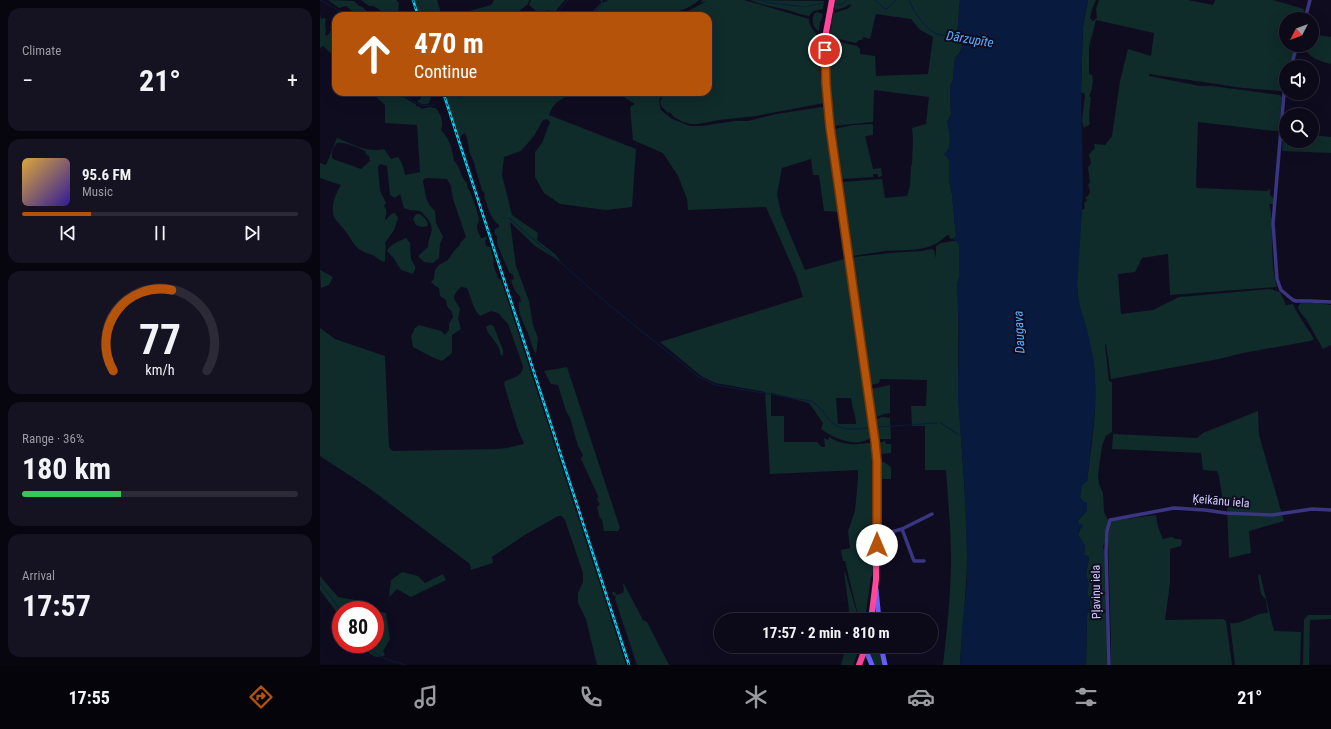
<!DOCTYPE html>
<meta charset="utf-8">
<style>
body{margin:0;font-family:"Roboto Condensed",sans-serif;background:#151221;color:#f1f3f6;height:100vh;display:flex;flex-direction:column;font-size:15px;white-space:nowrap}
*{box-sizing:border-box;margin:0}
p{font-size:13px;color:#9a9aa2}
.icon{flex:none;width:22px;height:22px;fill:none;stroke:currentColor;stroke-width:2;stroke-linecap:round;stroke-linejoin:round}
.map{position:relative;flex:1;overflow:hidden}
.drawer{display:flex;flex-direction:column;gap:8px;padding:8px;background:#07050d;width:320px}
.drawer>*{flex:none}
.top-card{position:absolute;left:12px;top:12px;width:380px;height:84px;border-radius:12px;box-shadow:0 4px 16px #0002,0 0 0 1px #2c2a37;background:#b45309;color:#fff;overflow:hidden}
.needle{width:26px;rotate:228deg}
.controls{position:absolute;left:959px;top:12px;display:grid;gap:8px}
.controls a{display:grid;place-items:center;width:40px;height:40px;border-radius:50%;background:#0c0918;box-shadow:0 4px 16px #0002,0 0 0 1px #2c2a37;font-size:20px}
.speed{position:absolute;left:12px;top:601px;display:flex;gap:8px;font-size:20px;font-weight:700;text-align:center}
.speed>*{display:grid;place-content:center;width:52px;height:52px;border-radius:50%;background:#0c0918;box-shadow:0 4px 16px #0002,0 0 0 1px #2c2a37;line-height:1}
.speed .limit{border:6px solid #d22;background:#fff;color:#111}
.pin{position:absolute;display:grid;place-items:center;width:34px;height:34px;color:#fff;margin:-17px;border:2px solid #fff;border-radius:50%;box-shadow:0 1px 4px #0007}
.me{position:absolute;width:44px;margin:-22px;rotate:0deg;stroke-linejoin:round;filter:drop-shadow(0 0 3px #0008)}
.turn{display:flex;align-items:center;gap:14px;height:84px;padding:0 16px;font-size:18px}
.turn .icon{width:52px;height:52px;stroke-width:2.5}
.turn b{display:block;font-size:28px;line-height:34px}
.big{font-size:30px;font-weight:700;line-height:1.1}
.drawer .tile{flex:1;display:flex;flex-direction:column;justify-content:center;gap:6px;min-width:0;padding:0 14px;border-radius:12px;background:#151221}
.drawer .dial{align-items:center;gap:0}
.dial svg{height:104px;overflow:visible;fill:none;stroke:#2c2a37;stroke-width:7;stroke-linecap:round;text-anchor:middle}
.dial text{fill:#f1f3f6;stroke:none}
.song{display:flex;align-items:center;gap:12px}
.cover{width:48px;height:48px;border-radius:6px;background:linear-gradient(135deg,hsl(40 70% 55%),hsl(250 70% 35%))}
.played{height:4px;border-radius:2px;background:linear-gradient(90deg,#b45309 25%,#2c2a37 25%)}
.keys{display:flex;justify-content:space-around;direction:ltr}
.heat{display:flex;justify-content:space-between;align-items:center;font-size:22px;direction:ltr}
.charge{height:6px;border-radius:3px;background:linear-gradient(90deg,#34c759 36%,#2c2a37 0)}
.trip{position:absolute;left:394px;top:613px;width:224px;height:40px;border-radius:20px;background:#0c0918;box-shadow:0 4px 16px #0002,0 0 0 1px #2c2a37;font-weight:700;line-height:40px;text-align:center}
.dock{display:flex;height:64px;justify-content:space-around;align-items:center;background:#05040a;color:#9a9aa2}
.dock .icon{width:28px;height:28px}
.dock .current{color:#b45309}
.dock b{font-size:18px;color:#f1f3f6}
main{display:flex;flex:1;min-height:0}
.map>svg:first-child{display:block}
</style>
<main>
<section class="drawer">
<div class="tile"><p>Climate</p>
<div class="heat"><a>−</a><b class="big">21°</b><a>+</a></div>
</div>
<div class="tile">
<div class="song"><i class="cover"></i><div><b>95.6 FM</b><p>Music</p></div></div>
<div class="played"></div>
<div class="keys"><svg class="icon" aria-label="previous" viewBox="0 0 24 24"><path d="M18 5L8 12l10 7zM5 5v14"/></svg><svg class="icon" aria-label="pause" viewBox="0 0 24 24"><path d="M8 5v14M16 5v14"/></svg><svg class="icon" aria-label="next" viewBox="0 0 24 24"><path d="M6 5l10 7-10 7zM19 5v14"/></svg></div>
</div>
<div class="tile dial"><svg viewBox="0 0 100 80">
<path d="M14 69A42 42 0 1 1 86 69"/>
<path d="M14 69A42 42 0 0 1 59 7" stroke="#b45309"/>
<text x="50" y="56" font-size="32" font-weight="700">77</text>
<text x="50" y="72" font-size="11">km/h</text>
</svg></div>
<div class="tile"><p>Range · 36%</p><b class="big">180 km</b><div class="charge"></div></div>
<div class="tile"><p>Arrival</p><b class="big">17:57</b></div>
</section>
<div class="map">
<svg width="1011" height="665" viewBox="0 0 1011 665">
<rect width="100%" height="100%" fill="#100c20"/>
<!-- green -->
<path fill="#0f2b2a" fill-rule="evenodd" d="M8,0L34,1L39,6H41L49,13L55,12L58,16H38L26,6L19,8Z
M41,0H76L79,3L78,16L61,15L60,10L53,6H49Z
M94,0H117L122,16H99Z
M174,0H209L208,4L193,16H131L171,5Z
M211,0H245L234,13L228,10L222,16L209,5Z
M280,0H283L282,2H286L288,0H379C364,14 344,14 325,14L332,16H268L282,2Z
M383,0H424L489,19L490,25L498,37V57L504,103L436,116L399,120L378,124H371L363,122L354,117L350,112L348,113L342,107L340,102L345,92H388V16H351L364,13L387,1L380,3Z
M430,0L504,1V4L503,6V9L493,11L489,16C481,15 475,12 468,10C455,7 443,5 430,0Z
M516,0H640L637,37L643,44L640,52L635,58L633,79L630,87L631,114L627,122C630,130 633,150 624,154L628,158L629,161V180L632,194L636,236L633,239L630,238L629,235H627C611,253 588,249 566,251C555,253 543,254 532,256L521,183L523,182L562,179L565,198L587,196L590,186L591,166L592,164L593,138L592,128L606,124L609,97L554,90L553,122L513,126L508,55L509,41L512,40L537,46L540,49V54L555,56L556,76L608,74L613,37L600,30L591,19L556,14L550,39L543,37L542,40H539L536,43L510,37V35L513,14C518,10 524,12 531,6L530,4L525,7L516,10L514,7Z
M768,0H776L772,9L770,18L773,21L777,18L776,9L779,0H868L893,5L895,0H953L984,9L982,19H966V45H976L970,67H966C966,75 968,85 961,91L923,88L829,74V76L880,86H892L960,95L962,97L959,130L955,131L878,122L876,186L877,188L948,191L949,189H950V195L953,198V204H949L951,212V218H952C952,237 951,269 957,287L850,295L848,254L822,258L815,272L798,274L801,314L833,310L859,297L950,289L960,292L966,305L973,304C978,316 987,327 994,339L990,341L923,353L899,359L791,379L786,344L785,345L789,381L792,382V432L786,436L782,446L778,475L779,484L783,493L784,512L788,520L785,542L783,546L785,556L788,665H766L767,615C771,608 771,602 767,594L769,585L766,574L769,557L764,555L765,546L758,535L762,524L759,525L758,521L767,510L760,497L762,485L767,481C771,448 777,414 775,381C775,354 765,332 760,307C753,278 759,241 762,210L765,208L764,203L767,200L765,197L768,196L770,192L768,184L770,183L768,167L771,164L769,154L775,148L774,144L785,145L792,136L800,81L808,49L831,56L834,33L776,20L769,47V74L772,75C774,80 772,91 769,96L771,98C770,107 768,115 770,124L764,128L762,121L765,95L764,93H761V89L763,27Z
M497,12L503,14L501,21H500L499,31C493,28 491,20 494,14Z
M0,14L1,19L4,18L6,19L5,24L6,32L5,34L7,36L11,30L10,27L16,21V58L3,46L0,48Z
M992,34L1011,37V64C999,61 988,58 983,45H992Z
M55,92H76L93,103L96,104V106L100,107L101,109L109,107L116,108C121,115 124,121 121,130C130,140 132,147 134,161C141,167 140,177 147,183V187C150,189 159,215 159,220C159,222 157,224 157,226C157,230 159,234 161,238H163L166,236L167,239L165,241L166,246L170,247L174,261L173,264L178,278L181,280L306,665H277L266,619L258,603V593L263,582V573L245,520L242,516H238L203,536L172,557L173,563L151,570L150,564L49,488L0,456V328L15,339L65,356L69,447L73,451L177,449L187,448L204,444L197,427L184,384L185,381C193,378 203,376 203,366L188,324L178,313L171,311L160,316C153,309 151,297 147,288L141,287C129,299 135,298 140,309L138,319L141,329L132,335V353L122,361L112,357L93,347C92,343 92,340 91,336L94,331V329L99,325L121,331L125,335L129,330V324L133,317L132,312L127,306L126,300L120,296L119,288L114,285L111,282L114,279L115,270L119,265L128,260L134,251L140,245V243L146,237L133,199L131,186L127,179L107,178L104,179L103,181L106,198L110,206L115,211L116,223L123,237L120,244L119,258L113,263L104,262L99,257V255L108,247C108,234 117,231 107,218C104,215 103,213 100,211C94,210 90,211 84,208L80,194L75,198L70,195L67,166L60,164L58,167L60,191L66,203L64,206C68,211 66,214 65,219L66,220L71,214L75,213L78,218L74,230L65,243L66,249L65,252V262C59,261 57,257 52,255C33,249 34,242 23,228C19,223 13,219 13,212C12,202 16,193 21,185L0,178V163L6,165L17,138C33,144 46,153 64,149L71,159L78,157C82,162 84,169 85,175L100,172L97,125L65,123V105L55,96ZM17,143C26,142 37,147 45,151L46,154L49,156L50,161L41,169L13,159C10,154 13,147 17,143Z
M93,92H105L106,97L109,96L111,98L109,103C105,105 101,105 97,101L101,99L100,95L96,97L93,95Z
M124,92H260C245,97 235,99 229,115L316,149L312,207L286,210L240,204L224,193L215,177V152L222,143L230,122L227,119L223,120L214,136L201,151L184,157L182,175L192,215L218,233L217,240L235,254L241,262L215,246L190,222L196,266L209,301L213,325L218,338L216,354C212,348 211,342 209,336C205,324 197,314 199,302H201L200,296C195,293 193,286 191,280L194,279L193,275L189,272L177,244V236L174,233L175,229L179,227V225C170,219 168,206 164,197L165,194L162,190L155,167C155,161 150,156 149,149C148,141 148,141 145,133L139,137Z
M296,92H343L339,101L341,110L352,119L370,126H382L415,121H428L456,114L496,108L502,107L505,110L519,212L504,211L499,175H493L491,159L462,168L457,194L461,213L485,270L524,259L518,215L519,216L552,436C538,450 514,438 501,429L503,423L489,403L451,393V416H464V442H497L502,447H505L504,438L508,440L509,437C518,443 529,445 539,444C544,444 547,442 552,444L554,462V562L552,576L551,577C549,591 547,605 545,620H541L538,615L525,561H523L521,550L530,548L528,531L535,511L538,479V470L450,474L445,392L395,383L381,376L340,342L483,297L476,275L446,207L368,210L367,199L358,176L343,153L313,140L310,107L315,104ZM516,398H531C532,408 536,415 536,424H518Z
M552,124L553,125V135L545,136L553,169L561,168L562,176L558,177V174H553V177L521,179L514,129L533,125Z
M963,132H966V141H992V135L1011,137V153L962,151Z
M96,214H100C104,217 108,221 108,226L102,227L96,225L93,219Z
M86,238L90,243L91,259L95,266V269L93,274L81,270L73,257L67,251C70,244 80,241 86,238Z
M633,241H637L639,244V277L637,285C640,324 637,362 639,401C641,451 647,502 647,553C647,590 642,628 640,665H623C627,630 631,594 631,559C631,529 628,500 626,470H605V426H592L591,406H606L607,380L560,379L559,383L552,385L550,384L532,259L535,257L570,253L602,251L611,249L614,250L616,258V246L621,243Z
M0,270L13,277L9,285L1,288Z
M981,303H997L1011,305V345L1003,349L986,319L980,312L978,308L979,305Z
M169,325H172L174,327L183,350V356L180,354C180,342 167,336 166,327Z
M247,367L300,528L298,531H284L282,520L279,516L277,507L280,504L277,500L278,496L261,459L263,455L258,446L250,418L246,411L238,385L231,384L224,371Z
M570,385V413L564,414L556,417L551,389Z
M938,411L939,435L964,521L929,531L931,553L909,558L907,503L903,502L899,476L897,471L883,470L881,453L792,449L793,435L794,434L877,438L883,433Z
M562,417L570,418L571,439H559L555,420Z
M565,441L566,444H571V453L560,454L559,443Z
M562,462H564L571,467V479H560V464Z
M836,515L838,527L843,539L852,537L856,539H860L862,541L861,546L850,549V583L845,620L903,619L906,621L912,665H791V644L788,540L789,530L791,521Z
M524,571L525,572L539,620H528L529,610Z
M82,572L98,576L105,583L123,574L126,580L91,597L77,589L69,597L71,580Z
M940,574L954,631L981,632L980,665H915L910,623C923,625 935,612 948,613L946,600L941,594L938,576Z
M0,576L18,597L35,600L47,610H21V618L0,590Z
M303,584H304L323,620L327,622L349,665H317L295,599L296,596L293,595L292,592H294L297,595L303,593L304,590Z
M55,611L66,613L70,639L63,651L65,655C54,661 48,652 41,644H55Z
M988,615H1011V619L990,620L989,665H983L984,620Z
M526,646H540L533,665H521Z
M552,646H559L562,665H555L551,656Z"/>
<!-- water -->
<path fill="#081b3e" d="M640,0H768L763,27L761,89L763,191L757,290L760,307L767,329L774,362L775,380V409L767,481L762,485L760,497L763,501L767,503V510L758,521L759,525L762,524L763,527L759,530L758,535L765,546L764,555L769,557L766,574L769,585L767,594C771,602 771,608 767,615L766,665H640L642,628L647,582V552L644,477L638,400L639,333L637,285L639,277V244L633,239L636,236L632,194L629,180V161L628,158L624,154L627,152C631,145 630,130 627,122L631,114L630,87L633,79L635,58L640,52L643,44L642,41L637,39V37Z"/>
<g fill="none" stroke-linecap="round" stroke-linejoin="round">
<!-- stream -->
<path stroke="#081b3e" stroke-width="1" d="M0,0L28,16
M441,0L445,2L484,7L504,3
M555,0L565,9L568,8L576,0
M589,0C596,16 612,42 633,34L638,37
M517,4L521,5L527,0
M234,16L248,0
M271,16L286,0
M80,92C84,96 97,104 102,105C106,106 111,105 115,105
M138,98L153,92
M189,218L294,309L379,377L395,385L491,401C498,405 502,410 507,417C518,432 531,429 548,428
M621,423L639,435
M559,427L617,423
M0,583L21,611
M46,644C57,658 69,660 85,665"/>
<!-- street -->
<path stroke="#3a3681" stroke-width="3.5" d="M985,19L990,0
M971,67L977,45
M966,86L964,94L953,223L957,279L961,290L973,300L976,301H991L1011,302
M582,529L594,561H604
M557,536L582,529L612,514
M789,665L786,551L787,531L790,520L854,508L885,510L906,513L952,515L992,509L1011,510"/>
<!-- secondary -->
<path stroke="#6963ff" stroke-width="5" d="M556,589L559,620
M561,646L565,665
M545,648L552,665"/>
<!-- highway -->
<path stroke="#ff479c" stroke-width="6" d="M512,0L505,38V50L508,105L557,456L556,580L551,620
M539,665L546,646"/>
<!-- rail casing -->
<g stroke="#00daf7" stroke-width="2.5">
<path id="rail" d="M93,0L98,16
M123,92L309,665"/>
</g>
<!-- rail -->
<use href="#rail" stroke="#100c20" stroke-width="1" stroke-dasharray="3" stroke-linecap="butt"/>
</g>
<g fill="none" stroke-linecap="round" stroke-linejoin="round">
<!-- route casing -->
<g stroke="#753606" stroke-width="10">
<path id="route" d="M505,50L506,84L510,127L555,441L557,461V545"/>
</g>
<!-- route -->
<use href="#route" stroke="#b45309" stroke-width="7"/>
</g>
<g text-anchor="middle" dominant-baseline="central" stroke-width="4" stroke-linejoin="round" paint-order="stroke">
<!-- street labels -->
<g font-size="12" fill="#d2ccff" stroke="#100c20">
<text transform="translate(901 501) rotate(5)">Ķeikānu iela</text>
<text transform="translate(776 592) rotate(-91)">Pļaviņu iela</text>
</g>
<!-- water labels -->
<g font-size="13" font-style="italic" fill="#5ab0ff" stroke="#100c20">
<text transform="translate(650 39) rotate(9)">Dārzupīte</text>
<text transform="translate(699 332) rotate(-93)">Daugava</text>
</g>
</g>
</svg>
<div class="controls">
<a><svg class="needle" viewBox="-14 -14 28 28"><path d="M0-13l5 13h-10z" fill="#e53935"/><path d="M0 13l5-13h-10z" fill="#9a9aa2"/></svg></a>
<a><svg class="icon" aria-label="sound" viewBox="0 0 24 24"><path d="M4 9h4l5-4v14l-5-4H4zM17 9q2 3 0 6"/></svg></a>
<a><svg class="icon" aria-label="search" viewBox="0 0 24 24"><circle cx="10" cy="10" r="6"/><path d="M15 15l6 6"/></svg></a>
</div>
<div class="speed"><div class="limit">80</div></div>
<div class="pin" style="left:505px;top:50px;background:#d93025"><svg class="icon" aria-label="arrive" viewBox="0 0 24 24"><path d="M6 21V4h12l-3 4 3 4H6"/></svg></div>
<svg class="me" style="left:557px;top:545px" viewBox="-20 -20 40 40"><circle r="19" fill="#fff"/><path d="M0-13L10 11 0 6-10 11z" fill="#b45309"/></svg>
<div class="trip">17:57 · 2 min · 810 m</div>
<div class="top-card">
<div class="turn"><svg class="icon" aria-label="ahead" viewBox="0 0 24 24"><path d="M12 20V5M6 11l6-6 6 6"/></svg><div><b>470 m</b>Continue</div></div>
</div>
</div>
</main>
<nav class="dock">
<b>17:55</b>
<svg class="icon current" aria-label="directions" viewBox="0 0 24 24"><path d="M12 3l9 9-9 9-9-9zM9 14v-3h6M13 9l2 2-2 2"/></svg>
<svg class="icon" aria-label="music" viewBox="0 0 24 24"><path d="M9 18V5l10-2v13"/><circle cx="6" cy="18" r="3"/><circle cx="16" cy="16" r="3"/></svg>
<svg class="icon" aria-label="phone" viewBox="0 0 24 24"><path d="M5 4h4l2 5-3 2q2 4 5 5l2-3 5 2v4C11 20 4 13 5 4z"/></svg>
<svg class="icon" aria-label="climate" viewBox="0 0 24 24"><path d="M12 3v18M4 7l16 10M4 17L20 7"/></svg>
<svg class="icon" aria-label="car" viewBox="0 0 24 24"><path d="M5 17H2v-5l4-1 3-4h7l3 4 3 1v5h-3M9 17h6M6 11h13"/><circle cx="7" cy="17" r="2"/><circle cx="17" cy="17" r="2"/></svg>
<svg class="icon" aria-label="filters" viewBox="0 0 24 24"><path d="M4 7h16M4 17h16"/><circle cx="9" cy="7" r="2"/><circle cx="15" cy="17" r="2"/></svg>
<b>21°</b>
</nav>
